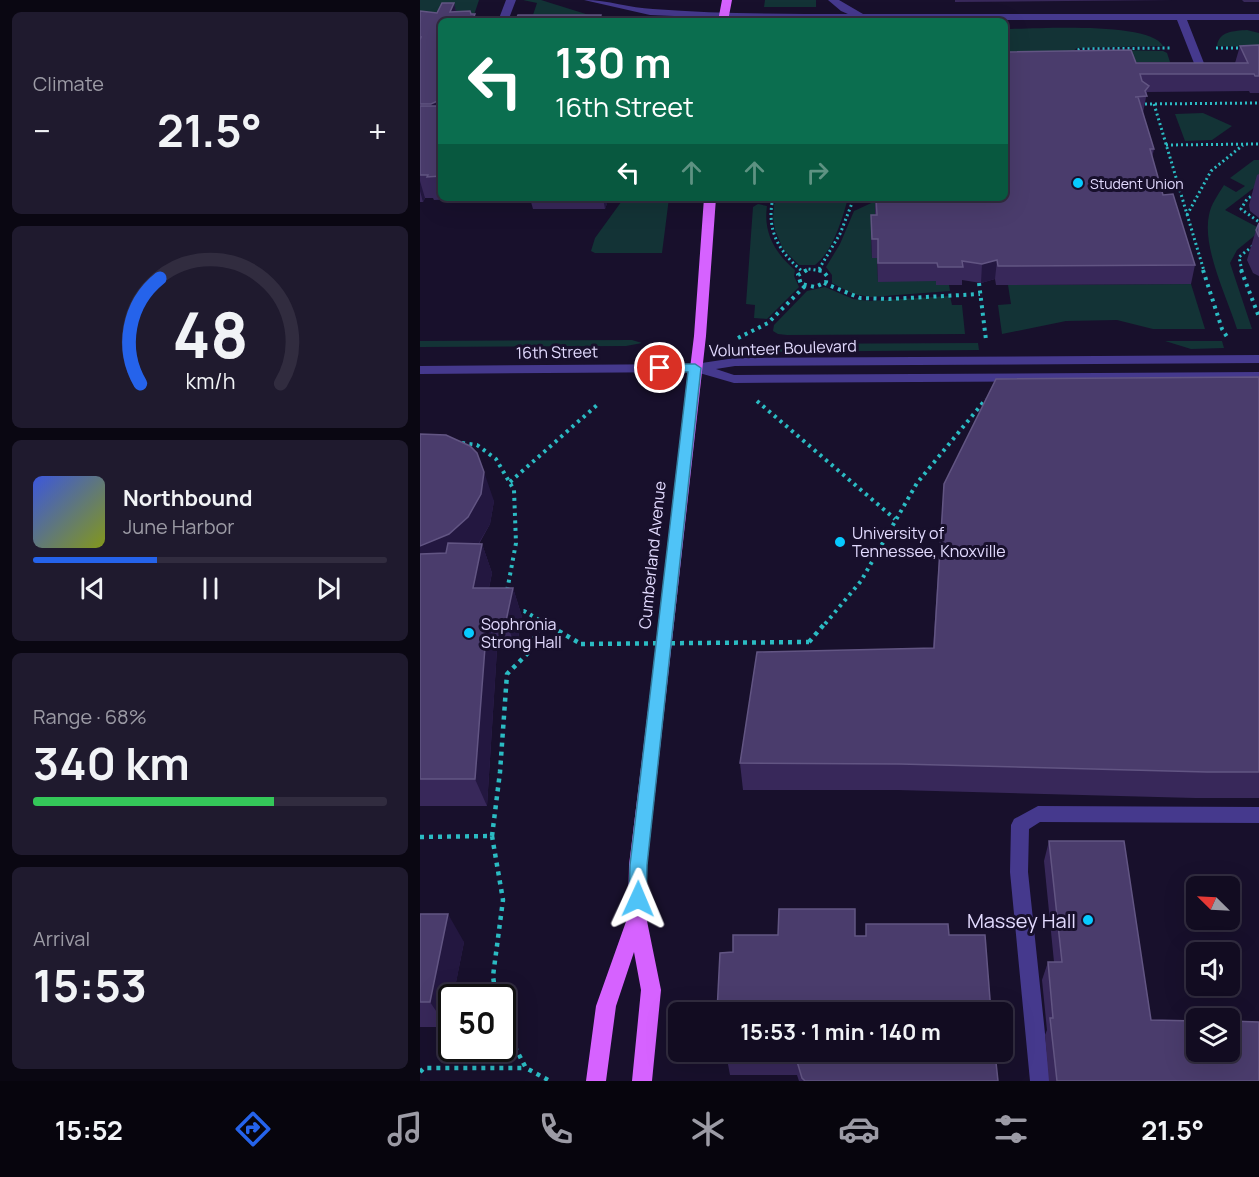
<!DOCTYPE html>
<meta charset="utf-8">
<style>
body{margin:0;font-family:Manrope,sans-serif;background:#1f1a2e;color:#f1f3f6;height:100vh;display:flex;flex-direction:column;font-size:22px;white-space:nowrap}
*{box-sizing:border-box;margin:0}
p{font-size:20px;color:#9c9ba5}
.icon{flex:none;width:33px;height:33px;fill:none;stroke:currentColor;stroke-width:2;stroke-linecap:round;stroke-linejoin:round}
.map{position:relative;flex:1;overflow:hidden}
.side{display:flex;flex-direction:column;gap:12px;padding:12px;background:#0a0712;width:420px}
.side>*{flex:none}
.top-card{position:absolute;left:18px;top:18px;width:570px;height:183px;border-radius:9px;box-shadow:0 6px 24px #0002,0 0 0 2px #312c3f;background:#0b6e4f;color:#fff;overflow:hidden}
.needle{width:39px;rotate:294deg}
.controls{position:absolute;left:766px;top:876px;display:grid;gap:12px}
.controls a{display:grid;place-items:center;width:54px;height:54px;border-radius:9px;background:#120c21;box-shadow:0 6px 24px #0002,0 0 0 2px #312c3f;font-size:30px}
.speed{position:absolute;left:18px;top:984px;display:flex;gap:12px;font-size:30px;font-weight:700;text-align:center}
.speed>*{display:grid;place-content:center;width:78px;height:78px;border-radius:50%;background:#120c21;box-shadow:0 6px 24px #0002,0 0 0 2px #312c3f;line-height:1}
.speed .limit{border:3px solid #111;border-radius:9px;background:#fff;color:#111}
.pin{position:absolute;display:grid;place-items:center;width:51px;height:51px;color:#fff;margin:-26px;border:3px solid #fff;border-radius:50%;box-shadow:0 2px 6px #0007}
.me{position:absolute;width:66px;margin:-33px;rotate:1deg;stroke-linejoin:round;filter:drop-shadow(0 0 4px #0008)}
.turn{display:flex;align-items:center;gap:21px;height:126px;padding:0 18px;font-size:27px}
.turn .icon{width:78px;height:78px;stroke-width:2.5}
.turn b{display:block;font-size:42px;line-height:51px}
.lanes{display:flex;align-items:center;height:57px;padding:0 18px;background:#0003;justify-content:center;gap:30px;direction:ltr}
.lanes .off{opacity:.35}
.big{font-size:45px;font-weight:700;line-height:1.1}
.side .widget{flex:1;display:flex;flex-direction:column;justify-content:center;gap:9px;min-width:0;padding:0 21px;border-radius:9px;background:#1f1a2e}
.side .dial{align-items:center;gap:0}
.dial svg{height:156px;overflow:visible;fill:none;stroke:#312c3f;stroke-width:7;stroke-linecap:round;text-anchor:middle}
.dial text{fill:#f1f3f6;stroke:none}
.song{display:flex;align-items:center;gap:18px}
.cover{width:72px;height:72px;border-radius:9px;background:linear-gradient(135deg,hsl(230 70% 55%),hsl(70 70% 35%))}
.played{height:6px;border-radius:3px;background:linear-gradient(90deg,#2563eb 35%,#312c3f 35%)}
.keys{display:flex;justify-content:space-around;direction:ltr}
.heat{display:flex;justify-content:space-between;align-items:center;font-size:33px;direction:ltr}
.charge{height:9px;border-radius:4px;background:linear-gradient(90deg,#34c759 68%,#312c3f 0)}
.trip{position:absolute;left:248px;top:1002px;width:345px;height:60px;border-radius:9px;background:#120c21;box-shadow:0 6px 24px #0002,0 0 0 2px #312c3f;font-weight:700;line-height:60px;text-align:center}
.tab-bar{display:flex;height:96px;justify-content:space-around;align-items:center;background:#07050d;color:#9c9ba5}
.tab-bar .icon{width:42px;height:42px}
.tab-bar .active{color:#2563eb}
.tab-bar b{font-size:27px;color:#f1f3f6}
main{display:flex;flex:1;min-height:0}
.map>svg:first-child{display:block}
</style>
<main>
<section class="side">
<div class="widget"><p>Climate</p>
<div class="heat"><a>−</a><b class="big">21.5°</b><a>+</a></div>
</div>
<div class="widget dial"><svg viewBox="0 0 100 80">
<path d="M14 69A42 42 0 1 1 86 69"/>
<path d="M14 69A42 42 0 0 1 24 15" stroke="#2563eb"/>
<text x="50" y="56" font-size="32" font-weight="700">48</text>
<text x="50" y="72" font-size="11">km/h</text>
</svg></div>
<div class="widget">
<div class="song"><i class="cover"></i><div><b>Northbound</b><p>June Harbor</p></div></div>
<div class="played"></div>
<div class="keys"><svg class="icon" aria-label="previous" viewBox="0 0 24 24"><path d="M18 5L8 12l10 7zM5 5v14"/></svg><svg class="icon" aria-label="pause" viewBox="0 0 24 24"><path d="M8 5v14M16 5v14"/></svg><svg class="icon" aria-label="next" viewBox="0 0 24 24"><path d="M6 5l10 7-10 7zM19 5v14"/></svg></div>
</div>
<div class="widget"><p>Range · 68%</p><b class="big">340 km</b><div class="charge"></div></div>
<div class="widget"><p>Arrival</p><b class="big">15:53</b></div>
</section>
<div class="map">
<svg width="839" height="1081" viewBox="0 0 839 1081">
<rect width="100%" height="100%" fill="#18102c"/>
<!-- green -->
<path fill="#133336" d="M0,0H59L52,21H21L0,32Z
M103,0H121L185,20L111,21L117,3Z
M345,0H396V7H344Z
M585,29C614,29 730,21 743,46L657,48L652,52L585,70Z
M827,30L839,33V47L797,46C799,31 814,31 827,30Z
M695,50L743,51L747,53L750,62H694L692,51Z
M783,113L812,126L792,140L765,141L755,114Z
M834,160H839V184L805,210L839,228V232L817,250L810,263L832,329H817C807,297 782,248 789,215C791,204 798,195 804,185L816,192L825,186L810,178Z
M204,198H249L242,253H175L171,251L175,238Z
M356,198H428C422,220 413,251 395,265H379L363,249L355,230L353,218L354,204L357,202Z
M458,200L456,233L451,234L452,258H457L458,281H516L517,285H529L530,291L451,297L433,294L412,283V275L406,267L420,244L434,211Z
M338,204L347,206C343,233 355,253 375,270L374,276L379,287L347,319L334,318L335,305L326,304L333,207Z
M771,284L785,329H733L697,320L646,321L582,334L578,305L591,304L588,285Z
M405,287L433,299L449,301L530,296L532,305H542L545,334L367,335L358,334L353,331L354,325L387,291Z
M212,340L222,343L206,346L0,347V341Z
M745,341H802L804,348L771,349Z
M558,343L559,350L339,352L340,344Z"/>
<g fill="none" stroke-linecap="round" stroke-linejoin="round">
<!-- path-far2 -->
<path stroke="#2bbbc3" stroke-width="3" stroke-dasharray="2 3" stroke-linecap="butt" d="M796,48H824
M656,54V51L660,49L752,48
M725,104L839,103
M734,104L784,271
M746,145L839,144
M839,191L827,199L821,209L839,222
M353,198C346,229 358,251 382,271
M767,215L791,171L823,145
M399,269L420,234L434,198
M384,271L388,269L403,271
M822,271L819,257L839,241"/>
<!-- path-far1 -->
<path stroke="#2bbbc3" stroke-width="4" stroke-dasharray="3 4.5" stroke-linecap="butt" d="M387,270L378,275L381,284L395,287L406,282L407,276L403,271L395,270
M783,270L802,329L809,340
M821,270L839,317
M404,283L440,298L469,299L560,294
M559,283L566,340
M318,338L348,323L385,286
M337,401L475,519
M42,443L57,445L76,459L94,490L96,543L87,591
M90,482L177,405
M96,611H104L126,624
M121,624L122,621
M405,624L441,581L497,483L566,399"/>
<!-- path -->
<path stroke="#2bbbc3" stroke-width="4.5" stroke-dasharray="4 5" stroke-linecap="butt" d="M123,622L161,644
M389,642L406,622
M72,836L80,772L87,674L107,654L122,622
M0,837L72,836L83,900L73,976L76,998
M82,1023L106,1068L130,1081
M0,1072L4,1068H106"/>
<!-- minor -->
<path fill="#45398d" fill-rule="evenodd" d="M86,0H96L88,21H78Z
M164,0C188,0 210,8 233,9C298,14 363,14 428,14L421,11L408,0H419L443,14H839V20H767L791,81L786,84L781,81L757,20H351L230,15Z
M839,355V363L315,366L296,369L314,375L839,372V380L314,383L276,372L0,374V366L275,364L315,358Z
M618,806L839,807V823L620,822L609,829L608,872L630,1081H610L590,872L591,825L594,819Z"/>
<!-- major -->
<path fill="#d662ff" fill-rule="evenodd" d="M302,0H312L308,21H298Z
M284,198H296L286,336L227,865L226,916L241,990L232,1081H212L221,990L214,952L196,1006L186,1081H166L176,1006L208,916L209,865L274,336Z"/>
<!-- path-bridge -->
<path stroke="#2bbbc3" stroke-width="4.5" stroke-dasharray="4 5" stroke-linecap="butt" d="M161,644L389,642"/>
</g>
<!-- wall -->
<path fill="#38285a" d="M535,0H753L535,2Z
M822,0H839V2H824Z
M34,3L36,12L55,14L56,21H21V198H81L14,200L13,198H5L3,202H0V11L17,13Z
M839,45V93H830L829,91L727,92L723,113L734,149L732,158L743,195L775,265L771,284L576,285L575,279L561,283L542,280V285H516V281L458,282L457,258H452L451,233V215H455V198H585L716,63H815L820,46Z
M839,174V218L830,211L829,205L837,175Z
M91,198H189L185,209H113L111,202H92Z
M839,223V276L833,273L827,260L836,230Z
M839,377V798H775L478,790H323L320,763L513,648L524,484Z
M0,434L74,501L70,524L59,544H62L72,573L69,588H93L102,617L96,649H77L67,806H0Z
M629,841L731,1020L839,1081H629L625,1035L627,1030L622,980L628,962H634L624,861Z
M0,914L44,942L27,1027H0Z
M298,1052H572L578,1081H379L377,1075H310L307,1059V1054H298Z"/>
<!-- shaded-wall -->
<path fill="#231740" d="M34,3L38,20L30,12Z
M55,14L56,21H52Z
M21,88V120L16,122L11,104Z
M0,181L5,198L3,202L0,191Z
M183,198H189L185,209Z
M577,260L575,279L561,283L562,264Z
M64,472L74,501L70,524L57,546L0,565V546Z
M62,544L72,573L63,617L53,588Z
M93,588L102,617L96,649L86,621Z
M67,621L77,649L67,806L55,779Z
M28,914L44,942L33,998H32V1003L27,1027L10,1002Z"/>
<!-- building -->
<path fill="#4a3c6c" stroke="#625583" stroke-width="1.5" d="M22,3H34L30,12L50,11L51,14H55L52,21H21V88L19,92H21V97L20,100L11,104H0V40L1,37H0V11L17,13Z
M98,15H181L180,21H95Z
M839,45V76H835L834,74H720L722,81L729,86L725,91L727,96L715,97H718L734,149H730L743,195L753,194L775,265L578,266L577,260L562,264L542,261L543,267H518L517,263H458V239H452L451,215H457L456,198H585V52L711,50L716,63H828L820,46Z
M0,106H21V176L7,177L8,175H0Z
M839,223V237L836,230Z
M839,377V772H787L480,764L320,763L337,652L514,648L524,484L576,379Z
M0,434L26,435L50,446L57,453L64,472L61,494L48,517L29,534L0,546Z
M28,543L62,544L53,588H93L86,621H67L55,779H0V554L26,553Z
M629,841H704L731,1020L777,1021V1052H810V1021L839,1022V1081H637L630,1018H633L628,962H642Z
M359,909H435V936H446V924H528L529,935H565L571,1012H297L300,953L313,952V935H358Z
M0,914H28L10,1002H0Z
M307,1052H572V1053H575L578,1081H385L382,1078L376,1058L307,1059Z"/>
<!-- route -->
<path fill="#4fc3f7" stroke="#337fa1" stroke-width="1.5" d="M240,364H275L281,368L227,865L226,899L224,905L218,907L211,905L209,899L210,865L268,372L236,370L234,368Z"/>
<!-- markers -->
<g fill="#07caff" stroke="#18102c" stroke-width="2">
<circle cx="658" cy="183" r="6"/>
<circle cx="420" cy="542" r="6"/>
<circle cx="49" cy="633" r="6"/>
<circle cx="668" cy="920" r="6"/>
</g>
<g text-anchor="middle" dominant-baseline="central" stroke-width="6" stroke-linejoin="round" paint-order="stroke">
<!-- far-poi labels -->
<g font-size="14" fill="#e3dbff" stroke="#18102c" text-anchor="start">
<text x="670" y="183">Student Union</text>
</g>
<!-- street labels -->
<g font-size="16" fill="#e3dbff" stroke="#18102c">
<text transform="translate(363 348) rotate(-2)">Volunteer Boulevard</text>
<text transform="translate(137 352) rotate(-1)">16th Street</text>
<text transform="translate(232 555) rotate(-84)">Cumberland Avenue</text>
</g>
<!-- poi labels -->
<g font-size="16" fill="#e3dbff" stroke="#18102c" text-anchor="start">
<text x="432" y="533">University of<tspan x="432" dy="18">Tennessee, Knoxville</tspan></text>
<text x="61" y="624">Sophronia<tspan x="61" dy="18">Strong Hall</tspan></text>
</g>
<!-- near-poi labels -->
<g font-size="20" fill="#e3dbff" stroke="#18102c" text-anchor="end">
<text x="656" y="920">Massey Hall</text>
</g>
</g>
</svg>
<div class="controls">
<a><svg class="needle" viewBox="-14 -14 28 28"><path d="M0-13l5 13h-10z" fill="#e53935"/><path d="M0 13l5-13h-10z" fill="#9c9ba5"/></svg></a>
<a><svg class="icon" aria-label="sound" viewBox="0 0 24 24"><path d="M4 9h4l5-4v14l-5-4H4zM17 9q2 3 0 6"/></svg></a>
<a><svg class="icon" aria-label="layers" viewBox="0 0 24 24"><path d="M12 4l9 5-9 5-9-5zM3 14l9 5 9-5"/></svg></a>
</div>
<div class="speed"><div class="limit">50</div></div>
<div class="pin" style="left:240px;top:368px;background:#d93025"><svg class="icon" aria-label="arrive" viewBox="0 0 24 24"><path d="M6 21V4h12l-3 4 3 4H6"/></svg></div>
<svg class="me" style="left:218px;top:899px" viewBox="-20 -20 40 40"><path d="M0-17L14 15 0 8-14 15z" fill="#4fc3f7" stroke="#fff" stroke-width="4"/></svg>
<div class="trip">15:53 · 1 min · 140 m</div>
<div class="top-card">
<div class="turn"><svg class="icon" aria-label="left" viewBox="0 0 24 24"><path d="M17 20v-9H6M10 6l-5 5 5 5"/></svg><div><b>130 m</b>16th Street</div></div>
<div class="lanes"><svg class="icon" aria-label="left" viewBox="0 0 24 24"><path d="M17 20v-9H6M10 6l-5 5 5 5"/></svg><svg class="icon off" aria-label="ahead" viewBox="0 0 24 24"><path d="M12 20V5M6 11l6-6 6 6"/></svg><svg class="icon off" aria-label="ahead" viewBox="0 0 24 24"><path d="M12 20V5M6 11l6-6 6 6"/></svg><svg class="icon off" aria-label="right" viewBox="0 0 24 24"><path d="M7 20v-9h11M14 6l5 5-5 5"/></svg></div>
</div>
</div>
</main>
<nav class="tab-bar">
<b>15:52</b>
<svg class="icon active" aria-label="directions" viewBox="0 0 24 24"><path d="M12 3l9 9-9 9-9-9zM9 14v-3h6M13 9l2 2-2 2"/></svg>
<svg class="icon" aria-label="music" viewBox="0 0 24 24"><path d="M9 18V5l10-2v13"/><circle cx="6" cy="18" r="3"/><circle cx="16" cy="16" r="3"/></svg>
<svg class="icon" aria-label="phone" viewBox="0 0 24 24"><path d="M5 4h4l2 5-3 2q2 4 5 5l2-3 5 2v4C11 20 4 13 5 4z"/></svg>
<svg class="icon" aria-label="climate" viewBox="0 0 24 24"><path d="M12 3v18M4 7l16 10M4 17L20 7"/></svg>
<svg class="icon" aria-label="car" viewBox="0 0 24 24"><path d="M5 17H2v-5l4-1 3-4h7l3 4 3 1v5h-3M9 17h6M6 11h13"/><circle cx="7" cy="17" r="2"/><circle cx="17" cy="17" r="2"/></svg>
<svg class="icon" aria-label="filters" viewBox="0 0 24 24"><path d="M4 7h16M4 17h16"/><circle cx="9" cy="7" r="2"/><circle cx="15" cy="17" r="2"/></svg>
<b>21.5°</b>
</nav>
